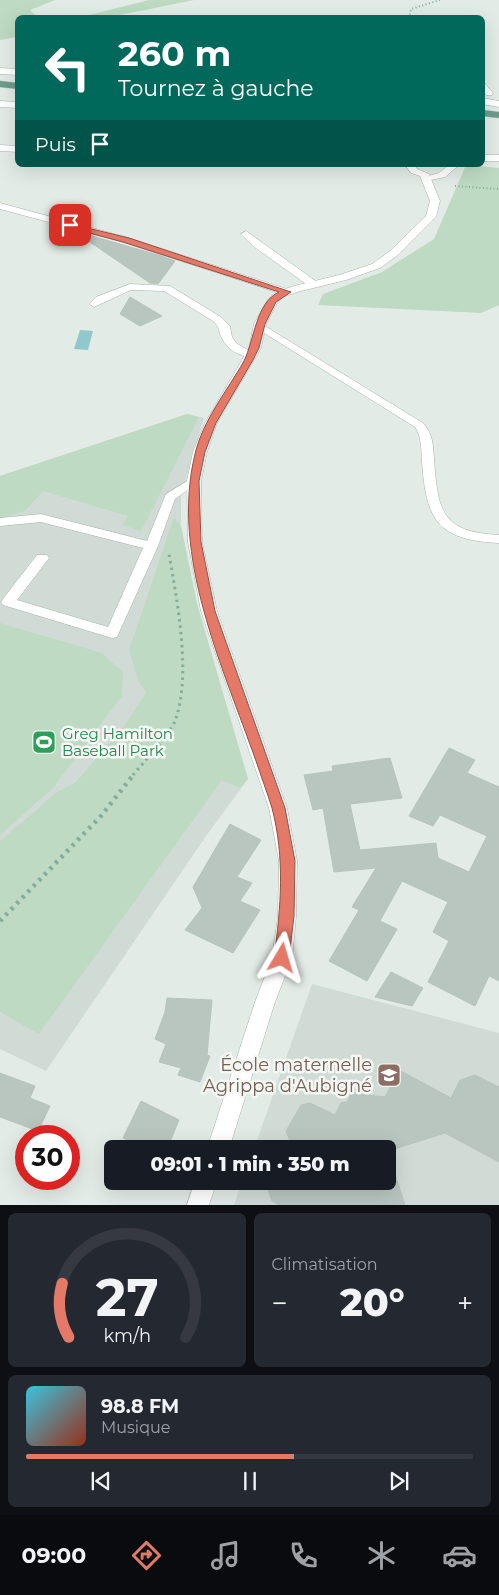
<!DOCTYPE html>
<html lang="fr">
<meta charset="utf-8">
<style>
body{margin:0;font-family:Montserrat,sans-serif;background:#242831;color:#f1f3f6;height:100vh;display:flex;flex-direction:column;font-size:19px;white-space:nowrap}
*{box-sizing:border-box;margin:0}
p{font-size:16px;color:#9ea1a6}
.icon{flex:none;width:28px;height:28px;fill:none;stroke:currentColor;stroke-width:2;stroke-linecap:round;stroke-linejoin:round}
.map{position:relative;height:1205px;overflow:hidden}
.panel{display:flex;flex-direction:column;gap:8px;padding:8px;background:#0d0f14;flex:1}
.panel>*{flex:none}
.guide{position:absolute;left:15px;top:15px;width:470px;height:152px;border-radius:8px;box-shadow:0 5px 20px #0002;background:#00695c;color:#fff;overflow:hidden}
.speed{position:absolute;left:15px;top:1125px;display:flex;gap:10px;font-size:25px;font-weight:700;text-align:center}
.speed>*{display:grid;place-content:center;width:65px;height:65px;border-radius:50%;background:#171b24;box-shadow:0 5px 20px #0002;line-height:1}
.speed .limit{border:8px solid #d22;background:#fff;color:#111}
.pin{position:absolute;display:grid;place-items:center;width:42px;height:42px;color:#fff;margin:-21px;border-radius:10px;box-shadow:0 2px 8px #0006}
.me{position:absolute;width:55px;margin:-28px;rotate:7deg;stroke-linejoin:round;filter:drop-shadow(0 0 4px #0008)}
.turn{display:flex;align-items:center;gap:18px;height:105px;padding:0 20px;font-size:22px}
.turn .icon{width:65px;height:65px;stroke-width:2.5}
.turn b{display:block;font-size:35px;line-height:42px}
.then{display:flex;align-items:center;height:48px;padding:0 20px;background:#0003;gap:10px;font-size:19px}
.big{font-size:38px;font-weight:800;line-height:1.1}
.panel .widget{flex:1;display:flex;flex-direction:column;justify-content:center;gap:8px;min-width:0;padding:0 18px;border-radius:8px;background:#242831}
.panel .dial{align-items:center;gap:0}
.dial svg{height:130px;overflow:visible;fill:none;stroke:#363941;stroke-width:7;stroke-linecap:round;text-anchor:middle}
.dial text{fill:#f1f3f6;stroke:none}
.song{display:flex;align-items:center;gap:15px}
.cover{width:60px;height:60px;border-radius:8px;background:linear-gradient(135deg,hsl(190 70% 55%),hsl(10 70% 35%))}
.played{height:5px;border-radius:2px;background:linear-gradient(90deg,#e47968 60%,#363941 60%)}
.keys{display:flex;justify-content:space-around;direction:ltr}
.heat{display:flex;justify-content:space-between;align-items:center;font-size:28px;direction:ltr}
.panel .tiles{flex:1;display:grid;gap:8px;grid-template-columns:1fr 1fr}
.widget:last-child{grid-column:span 2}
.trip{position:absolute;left:104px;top:1140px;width:292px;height:50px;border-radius:8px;background:#171b24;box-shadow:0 5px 20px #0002;font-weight:800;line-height:50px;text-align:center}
.tabs{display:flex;height:80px;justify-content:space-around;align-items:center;background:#090b0e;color:#9ea1a6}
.tabs .icon{width:35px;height:35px}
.tabs .selected{color:#e47968}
.tabs b{font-size:22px;color:#f1f3f6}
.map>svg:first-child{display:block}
</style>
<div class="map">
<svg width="499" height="1205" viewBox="0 0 499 1205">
<rect width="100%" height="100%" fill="#e3ebe6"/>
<!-- built -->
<path fill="#d1dbd5" d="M187,414L204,418L181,496V526L197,604L248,779L206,836L46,1071L0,1049V476Z
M312,984L499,1033V1205H234L242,1181H388V1149H254Z"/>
<!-- green -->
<path fill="#bedac2" d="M0,0H55L30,10L37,17L18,18L17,37L0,40Z
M149,0H194L110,17H81Z
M466,165L499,168V305L481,313L318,305L323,294L382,272L434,239Z
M187,414L199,417L141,531L122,525L128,516L43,491L25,511L0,518V476Z
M174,517L181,526L197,604L248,779L240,788L222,780L39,1034L0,1012V841L57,792L76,782L121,730L146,693L138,680L129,650Z
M0,623L102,653L123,672L122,696L53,788L0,835Z"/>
<!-- water -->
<path fill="#90c8cb" d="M80,330L93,331L88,350L74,349Z"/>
<!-- building -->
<path fill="#b8c6bf" stroke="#b6c4bd" d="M85,234L158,255L175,261L158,284L150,283L84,238Z
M130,297L162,316L140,326L120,314Z
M449,748L475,760L467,773L499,787V981L489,976L475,1006L428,982L449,941L433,932L448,902L402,881L380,921L397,929L367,981L329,961L359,910L352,907L376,868L334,872L323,808L313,810L304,775L333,771L332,766L390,758L402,798L350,804L360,850L436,843L438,858L469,872L487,836L440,815L433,826L409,816Z
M230,824L261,840L237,877L252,883L240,901L260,910L233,953L185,930L202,908L193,887Z
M391,972L423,988L412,1006L375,997Z
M167,998L212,1000L207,1055L210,1056L200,1082L178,1075L181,1068L159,1062L166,1044L155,1039L165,1012Z
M399,1070L451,1098L460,1080L475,1075L499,1087V1162L445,1133L388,1151V1149H293L286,1131L301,1105L310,1103L335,1115L341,1103L347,1102L354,1088L366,1095L385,1097Z
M0,1073L35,1086L30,1098L50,1106L38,1131L0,1117Z
M141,1101L179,1120L167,1149H152L123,1138Z
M388,1152L405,1205H279L272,1201L268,1190L273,1181H388Z"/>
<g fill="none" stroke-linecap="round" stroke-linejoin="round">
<!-- lane casing -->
<g stroke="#a6b3ac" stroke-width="1">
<path id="lane" d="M482,80L493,93L492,95H486L482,89Z
M0,145L18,146V152L0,151Z
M482,155H499V161H482Z
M449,165H459L445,177L426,181L421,178L439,173Z
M0,203L129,238L290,290L291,292L286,295L282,294L123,242L0,209Z
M246,231L317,282V286H309L253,246L241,234Z
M130,284L170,286L221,317L230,326L232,337L236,343L256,355L251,358C239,355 227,350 222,338C218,331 220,327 213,321L164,291L131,290L94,307L89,304L96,297Z
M260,323L423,423C433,434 433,445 434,459C438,511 441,532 499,535V543C437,540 426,520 422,461C421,449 422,437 415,427L256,328L255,326Z
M194,477L200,481L175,499L158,546L117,637L112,638L3,605L1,602L3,599L37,555H47L49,558L17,600L108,627L143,548L41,522L0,526V518L41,514L147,541L166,494Z"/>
</g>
<!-- street casing -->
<g stroke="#a6b3ac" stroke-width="1">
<path id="street" d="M0,68L18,69V75L0,74Z
M482,98L499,101V107L482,104Z
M0,101L18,102V108L0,107Z
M405,165H415L417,169L429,174L440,201L436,217L398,255L380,268L346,280L301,291L282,297L277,303L266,324L261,348L217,423L207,452L201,481L202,542L217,611L287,808L297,861L296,916L292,958L275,1002L229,1149H207L255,1002L272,958L278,916L279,861L269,808L201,611L188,542L187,481L193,452L205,423L249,348L254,324L268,299L274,293L294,286L339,275L372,264L390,251L426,216L430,201L420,176L411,173Z
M195,1181H217L209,1205H187Z"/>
</g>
<!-- primary casing -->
<g stroke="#c2c8c6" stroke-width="1">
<path id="primary" d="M0,81L18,83V89L0,87Z
M482,110L499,112V118L482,116Z"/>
</g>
<!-- path-far2 -->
<path stroke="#86ac9c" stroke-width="2" stroke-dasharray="1 2.5" stroke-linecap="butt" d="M409,18L411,9L440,0
M455,186L499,189"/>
<!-- path-far1 -->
<path stroke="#86ac9c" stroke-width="3" stroke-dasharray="2.5 4" stroke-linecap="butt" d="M133,775C143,763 171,732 175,721C192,675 177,601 169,554"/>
<!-- path -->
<path stroke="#86ac9c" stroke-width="4.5" stroke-dasharray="3 5" stroke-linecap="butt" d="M0,921L101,816L134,774"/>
<!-- lane -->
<use href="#lane" fill="#fff" fill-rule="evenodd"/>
<!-- street -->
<use href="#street" fill="#fff" fill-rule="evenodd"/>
<!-- primary -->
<use href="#primary" fill="#6c9c8b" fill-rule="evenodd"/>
</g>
<!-- route -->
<path fill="#e47968" stroke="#944f44" d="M67,223L129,238L291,292L276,302L265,324L259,348L253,360L216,423L205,452L199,481L201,542L215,611L285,808L295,861L294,916L289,958L287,962L282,964L276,962L274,958C281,907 285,858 272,808C267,792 261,776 256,761C223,667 170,556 195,454C203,420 227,391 244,361C254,341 256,302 279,292L123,242L67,227Z"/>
<!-- icons -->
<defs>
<g id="stadium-square" transform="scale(1.25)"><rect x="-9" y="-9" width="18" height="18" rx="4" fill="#2e9e5b" stroke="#f3f8f5"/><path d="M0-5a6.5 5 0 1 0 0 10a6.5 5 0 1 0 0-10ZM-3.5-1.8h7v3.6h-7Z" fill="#fff"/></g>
<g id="school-square" transform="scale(1.25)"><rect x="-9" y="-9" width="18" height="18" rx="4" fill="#8d6e63" stroke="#f3f8f5"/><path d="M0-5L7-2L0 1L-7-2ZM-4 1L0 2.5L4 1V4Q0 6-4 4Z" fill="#fff"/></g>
</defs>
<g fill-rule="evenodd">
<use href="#stadium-square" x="44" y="742"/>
<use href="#school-square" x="389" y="1075"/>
</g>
<g text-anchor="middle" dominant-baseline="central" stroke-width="5" stroke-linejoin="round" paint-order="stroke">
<!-- leisure labels -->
<g font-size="15" fill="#27864d" stroke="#f3f8f5" text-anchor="start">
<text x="62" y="733">Greg Hamilton<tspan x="62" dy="17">Baseball Park</tspan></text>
</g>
<!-- near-education labels -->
<g font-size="18" fill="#785e54" stroke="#f3f8f5" text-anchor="end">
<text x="372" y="1065">École maternelle<tspan x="372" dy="21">Agrippa d'Aubigné</tspan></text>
</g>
</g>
</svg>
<div class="speed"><div class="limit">30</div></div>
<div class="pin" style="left:70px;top:225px;background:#d93025"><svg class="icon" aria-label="arrive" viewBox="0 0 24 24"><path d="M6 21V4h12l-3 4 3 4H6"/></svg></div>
<svg class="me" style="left:282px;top:958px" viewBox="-20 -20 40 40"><path d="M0-17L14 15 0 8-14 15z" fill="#e47968" stroke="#fff" stroke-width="4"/></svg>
<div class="trip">09:01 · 1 min · 350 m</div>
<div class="guide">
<div class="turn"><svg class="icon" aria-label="left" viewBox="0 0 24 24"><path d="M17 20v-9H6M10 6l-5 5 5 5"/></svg><div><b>260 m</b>Tournez à gauche</div></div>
<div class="then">Puis<svg class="icon" aria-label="arrive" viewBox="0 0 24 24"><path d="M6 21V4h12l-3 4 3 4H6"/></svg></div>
</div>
</div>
<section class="panel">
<div class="tiles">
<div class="widget dial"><svg viewBox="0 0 100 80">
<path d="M14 69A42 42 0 1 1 86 69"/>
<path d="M14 69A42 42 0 0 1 10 36" stroke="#e47968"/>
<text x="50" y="56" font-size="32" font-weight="700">27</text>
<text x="50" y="72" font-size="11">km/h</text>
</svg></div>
<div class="widget"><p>Climatisation</p>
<div class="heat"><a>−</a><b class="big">20°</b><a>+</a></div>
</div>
<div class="widget">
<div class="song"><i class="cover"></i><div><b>98.8 FM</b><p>Musique</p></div></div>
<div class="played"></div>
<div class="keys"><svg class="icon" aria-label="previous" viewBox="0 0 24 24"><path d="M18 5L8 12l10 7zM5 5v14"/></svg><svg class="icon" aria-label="pause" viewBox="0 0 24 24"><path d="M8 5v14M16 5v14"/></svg><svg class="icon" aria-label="next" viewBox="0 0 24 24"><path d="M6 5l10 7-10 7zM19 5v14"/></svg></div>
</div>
</div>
</section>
<nav class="tabs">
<b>09:00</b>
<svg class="icon selected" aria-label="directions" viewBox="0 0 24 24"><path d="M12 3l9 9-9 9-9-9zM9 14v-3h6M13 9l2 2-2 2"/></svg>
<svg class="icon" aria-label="music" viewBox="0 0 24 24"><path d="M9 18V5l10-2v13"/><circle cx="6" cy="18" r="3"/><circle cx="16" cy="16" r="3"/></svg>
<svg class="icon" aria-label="phone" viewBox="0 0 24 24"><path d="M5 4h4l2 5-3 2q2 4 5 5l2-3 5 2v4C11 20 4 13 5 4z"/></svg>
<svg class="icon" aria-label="climate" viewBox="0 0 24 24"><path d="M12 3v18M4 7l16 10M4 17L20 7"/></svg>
<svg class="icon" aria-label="car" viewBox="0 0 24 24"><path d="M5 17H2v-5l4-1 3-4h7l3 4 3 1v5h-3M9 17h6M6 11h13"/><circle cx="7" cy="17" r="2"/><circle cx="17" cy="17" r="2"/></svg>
</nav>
